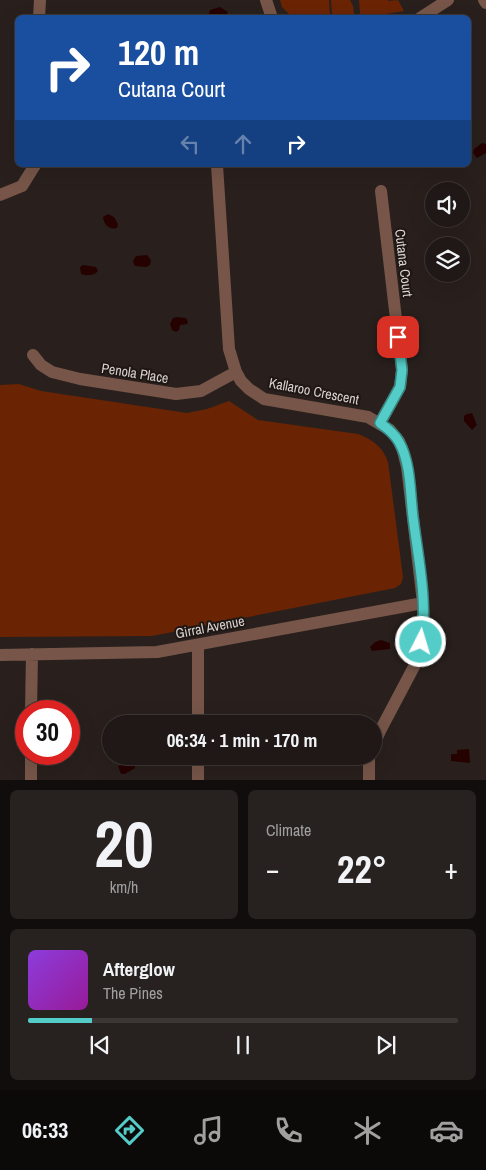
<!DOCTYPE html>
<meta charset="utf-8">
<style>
body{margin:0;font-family:"Archivo Narrow",sans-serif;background:#27211f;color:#f1f3f6;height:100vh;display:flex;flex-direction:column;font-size:19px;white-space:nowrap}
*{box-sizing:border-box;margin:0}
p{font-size:16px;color:#a1a0a1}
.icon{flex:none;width:28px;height:28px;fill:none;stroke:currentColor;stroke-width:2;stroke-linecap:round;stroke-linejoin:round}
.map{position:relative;height:780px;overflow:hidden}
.side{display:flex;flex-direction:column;gap:10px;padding:10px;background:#110d0c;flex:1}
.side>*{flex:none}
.banner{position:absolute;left:15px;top:15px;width:456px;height:152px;border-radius:8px;box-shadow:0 5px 20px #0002,0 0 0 1px #3c3735;background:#1a4fa0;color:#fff;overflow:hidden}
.fabs{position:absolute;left:425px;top:182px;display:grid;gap:10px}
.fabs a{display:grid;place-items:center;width:45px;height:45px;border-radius:50%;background:#1f1816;box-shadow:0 5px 20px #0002,0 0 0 1px #3c3735;font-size:25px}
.speed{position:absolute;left:15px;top:700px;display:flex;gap:10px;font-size:25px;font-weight:700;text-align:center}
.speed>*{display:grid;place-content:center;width:65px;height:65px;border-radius:50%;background:#1f1816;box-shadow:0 5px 20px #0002,0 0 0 1px #3c3735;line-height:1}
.speed .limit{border:8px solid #d22;background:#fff;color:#111}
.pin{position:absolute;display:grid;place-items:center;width:42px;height:42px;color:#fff;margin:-21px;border-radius:10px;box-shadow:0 2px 8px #0006}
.me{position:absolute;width:55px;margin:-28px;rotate:5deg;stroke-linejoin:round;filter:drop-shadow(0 0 4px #0008)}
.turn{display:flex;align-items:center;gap:18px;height:105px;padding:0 20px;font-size:22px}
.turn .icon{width:65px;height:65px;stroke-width:2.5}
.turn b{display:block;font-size:35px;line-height:42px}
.lanes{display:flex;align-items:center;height:48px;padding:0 20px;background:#0003;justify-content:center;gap:25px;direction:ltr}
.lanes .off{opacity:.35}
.big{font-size:38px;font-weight:800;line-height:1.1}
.side .tile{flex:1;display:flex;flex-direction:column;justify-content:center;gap:8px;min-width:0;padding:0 18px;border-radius:8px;background:#27211f}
.side .dial{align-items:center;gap:0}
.dial b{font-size:65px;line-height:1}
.song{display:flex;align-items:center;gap:15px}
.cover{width:60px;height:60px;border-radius:8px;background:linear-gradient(135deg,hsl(270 70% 55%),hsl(300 70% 35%))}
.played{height:5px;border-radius:2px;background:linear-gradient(90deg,#54cdc8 15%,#3c3735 15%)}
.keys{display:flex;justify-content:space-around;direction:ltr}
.heat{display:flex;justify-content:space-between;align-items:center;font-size:28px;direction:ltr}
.side .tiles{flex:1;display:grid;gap:10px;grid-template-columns:1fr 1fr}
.tile:last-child{grid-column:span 2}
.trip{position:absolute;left:102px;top:715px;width:280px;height:50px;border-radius:25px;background:#1f1816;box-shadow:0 5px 20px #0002,0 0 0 1px #3c3735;font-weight:800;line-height:50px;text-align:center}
.tab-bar{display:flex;height:80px;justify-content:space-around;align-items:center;background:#0c0a09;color:#a1a0a1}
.tab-bar .icon{width:35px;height:35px}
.tab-bar .on{color:#54cdc8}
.tab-bar b{font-size:22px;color:#f1f3f6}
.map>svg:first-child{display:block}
</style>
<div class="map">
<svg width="486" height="780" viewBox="0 0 486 780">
<rect width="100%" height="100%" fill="#29201d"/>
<!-- green -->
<path fill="#6a2404" d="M280,0H329L330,14L290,15L282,7Z
M331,0H350L353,6L354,14H332Z
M359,0H388L389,1L398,0L404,11L380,15L360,14Z
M19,384L41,391L187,413L207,409L229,401L258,420L358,434C373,440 383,447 388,462L403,577L401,584L395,588L152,636L0,637V385Z"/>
<!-- water -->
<path fill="#250200" d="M220,7L228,12L225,17H215L209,14L210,10Z
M482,143L486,144V153L477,158L473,153L474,149Z
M108,214L114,217L118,224L117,228C109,230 104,225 103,217Z
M147,255L151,260L150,265L146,267L135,266L133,261L136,256Z
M83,265L96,267L98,271C94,276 87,276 81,274L80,267Z
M177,317L186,318L188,322L187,324L180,325L179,330L176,332L172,330L170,324L173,318Z
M472,413L477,425L472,430L464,421V416L467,414Z
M381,640L390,643V649L372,651L370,647L375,642Z
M132,717H153V724H131Z
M469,749L470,763L451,761V754H457V750Z
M130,761L134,763L135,768L125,774H121L118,766Z"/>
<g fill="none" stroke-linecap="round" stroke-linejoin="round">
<!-- street -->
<path stroke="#775649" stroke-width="12" d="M266,0L272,18
M484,0L486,3
M39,18L40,0
M420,18L448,0
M217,165L229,349L236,372L241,381L249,389L264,399L368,417L390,430L399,441L403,451L407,467L423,603L424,626L418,659L380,731L374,745
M0,195L22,186L35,165
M33,355L41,365L52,372L80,379L176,394L201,391L236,372
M380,423L400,387L402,370L381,191
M0,655L157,652L423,603
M31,711L32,654
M198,724V645
M369,756V780
M31,780V754
M198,780V756"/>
</g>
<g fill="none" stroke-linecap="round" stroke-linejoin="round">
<!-- route casing -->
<g stroke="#378582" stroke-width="12">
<path id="route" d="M398,337L402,370L400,387L380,423C387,428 395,434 399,442C411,463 410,493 413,517C418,558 428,601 421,642"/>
</g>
<!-- route -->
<use href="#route" stroke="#54cdc8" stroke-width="9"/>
</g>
<g text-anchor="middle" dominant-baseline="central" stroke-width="4" stroke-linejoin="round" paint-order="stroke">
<!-- street labels -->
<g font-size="14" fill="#d8d2d0" stroke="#1f1714">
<text transform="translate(404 263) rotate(83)">Cutana Court</text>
<text transform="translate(135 373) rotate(9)">Penola Place</text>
<text transform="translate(314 391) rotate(11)">Kallaroo Crescent</text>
<text transform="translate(210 627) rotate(-11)">Girral Avenue</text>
</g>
</g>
</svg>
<div class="fabs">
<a><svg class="icon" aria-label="sound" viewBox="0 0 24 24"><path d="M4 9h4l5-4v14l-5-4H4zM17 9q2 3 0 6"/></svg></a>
<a><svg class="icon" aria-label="layers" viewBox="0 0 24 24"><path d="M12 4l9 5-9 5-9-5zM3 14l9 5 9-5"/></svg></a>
</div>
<div class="speed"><div class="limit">30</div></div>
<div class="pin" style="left:398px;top:337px;background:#d93025"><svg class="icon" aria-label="arrive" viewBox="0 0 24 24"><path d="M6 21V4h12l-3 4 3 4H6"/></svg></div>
<svg class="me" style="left:421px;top:642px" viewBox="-20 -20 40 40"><circle r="17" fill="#54cdc8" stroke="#fff" stroke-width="3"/><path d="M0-11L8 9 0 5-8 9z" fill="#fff"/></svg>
<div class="trip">06:34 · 1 min · 170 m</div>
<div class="banner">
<div class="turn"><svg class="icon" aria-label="right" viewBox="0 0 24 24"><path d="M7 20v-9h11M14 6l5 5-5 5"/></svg><div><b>120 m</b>Cutana Court</div></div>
<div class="lanes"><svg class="icon off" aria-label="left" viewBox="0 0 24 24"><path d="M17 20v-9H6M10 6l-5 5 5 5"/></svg><svg class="icon off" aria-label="ahead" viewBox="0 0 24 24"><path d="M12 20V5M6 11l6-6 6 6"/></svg><svg class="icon" aria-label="right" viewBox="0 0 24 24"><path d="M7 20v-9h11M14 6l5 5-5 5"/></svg></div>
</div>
</div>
<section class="side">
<div class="tiles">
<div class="tile dial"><b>20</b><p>km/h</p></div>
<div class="tile"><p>Climate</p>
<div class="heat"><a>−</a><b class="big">22°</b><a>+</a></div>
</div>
<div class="tile">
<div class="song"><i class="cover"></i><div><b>Afterglow</b><p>The Pines</p></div></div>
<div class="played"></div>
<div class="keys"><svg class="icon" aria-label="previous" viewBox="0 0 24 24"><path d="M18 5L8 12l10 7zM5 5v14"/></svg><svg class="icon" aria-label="pause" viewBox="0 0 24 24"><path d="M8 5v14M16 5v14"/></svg><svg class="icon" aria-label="next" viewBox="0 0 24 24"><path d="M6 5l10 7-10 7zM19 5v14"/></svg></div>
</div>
</div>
</section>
<nav class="tab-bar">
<b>06:33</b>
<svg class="icon on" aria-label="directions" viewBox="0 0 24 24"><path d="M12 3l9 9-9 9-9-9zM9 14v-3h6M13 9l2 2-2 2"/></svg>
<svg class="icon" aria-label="music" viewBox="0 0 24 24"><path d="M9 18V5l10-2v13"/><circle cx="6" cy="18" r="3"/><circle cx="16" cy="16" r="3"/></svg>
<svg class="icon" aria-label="phone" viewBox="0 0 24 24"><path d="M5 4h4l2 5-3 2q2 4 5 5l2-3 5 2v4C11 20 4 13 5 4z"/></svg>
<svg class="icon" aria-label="climate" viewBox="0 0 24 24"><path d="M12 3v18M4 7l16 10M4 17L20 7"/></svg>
<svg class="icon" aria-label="car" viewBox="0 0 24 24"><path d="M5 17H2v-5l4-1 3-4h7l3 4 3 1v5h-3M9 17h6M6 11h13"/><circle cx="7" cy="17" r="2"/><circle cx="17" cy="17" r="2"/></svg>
</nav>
